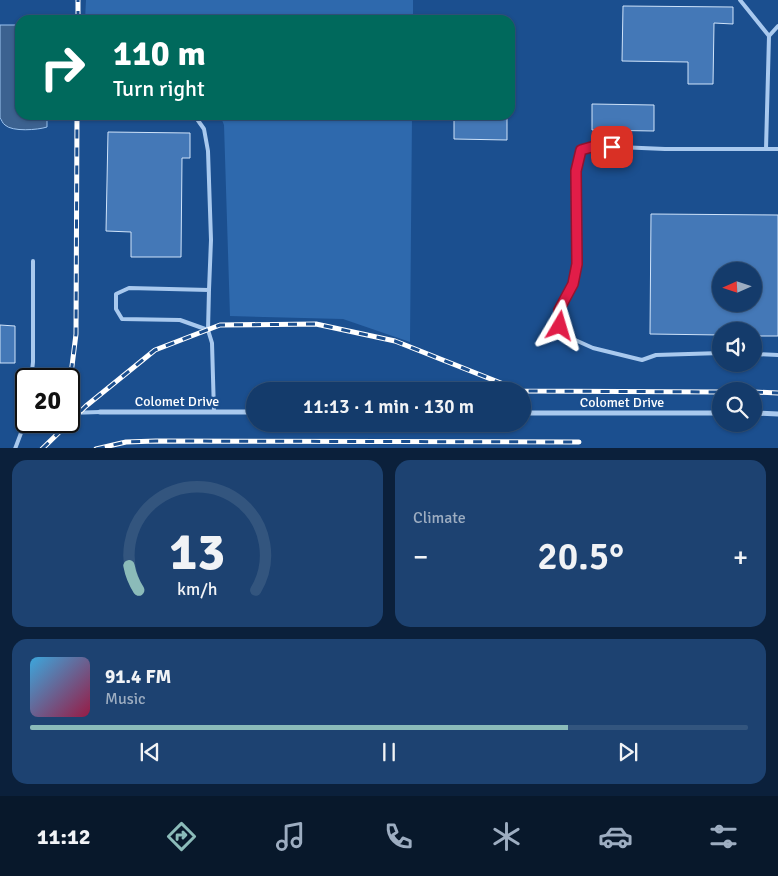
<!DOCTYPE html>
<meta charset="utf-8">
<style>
body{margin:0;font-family:Signika,sans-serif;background:#1d4271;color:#f1f3f6;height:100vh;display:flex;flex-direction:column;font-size:19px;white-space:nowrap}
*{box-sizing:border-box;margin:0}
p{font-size:16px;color:#9dadc1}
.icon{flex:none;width:28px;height:28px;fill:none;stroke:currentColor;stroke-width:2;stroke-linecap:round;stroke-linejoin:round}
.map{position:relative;height:448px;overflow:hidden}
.drawer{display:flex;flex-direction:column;gap:12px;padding:12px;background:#0b203b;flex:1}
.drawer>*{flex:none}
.banner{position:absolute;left:15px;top:15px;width:500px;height:105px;border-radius:15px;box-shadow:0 1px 4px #0004,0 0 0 1px #33557e;background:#00695c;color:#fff;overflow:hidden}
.needle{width:32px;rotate:267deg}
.tools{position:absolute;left:712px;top:262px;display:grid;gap:10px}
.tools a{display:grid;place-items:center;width:50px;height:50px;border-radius:50%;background:#143b6b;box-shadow:0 1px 4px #0004,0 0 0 1px #33557e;font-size:25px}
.speed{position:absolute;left:15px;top:368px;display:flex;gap:10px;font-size:25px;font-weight:700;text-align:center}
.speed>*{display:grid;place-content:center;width:65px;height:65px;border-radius:50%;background:#143b6b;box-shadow:0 1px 4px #0004,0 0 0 1px #33557e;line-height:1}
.speed .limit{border:2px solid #111;border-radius:8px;background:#fff;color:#111}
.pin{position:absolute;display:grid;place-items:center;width:42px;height:42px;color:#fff;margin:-21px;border-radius:10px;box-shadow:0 2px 8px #0006}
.me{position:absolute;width:55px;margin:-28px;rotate:7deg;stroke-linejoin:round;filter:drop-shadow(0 0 4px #0008)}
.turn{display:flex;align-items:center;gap:18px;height:105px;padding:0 15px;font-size:22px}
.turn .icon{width:65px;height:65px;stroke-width:2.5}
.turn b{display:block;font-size:35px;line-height:42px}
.big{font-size:38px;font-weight:600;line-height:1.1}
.drawer .card{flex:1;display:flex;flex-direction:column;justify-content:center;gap:8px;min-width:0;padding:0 18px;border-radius:15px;background:#1d4271}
.drawer .dial{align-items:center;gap:0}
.dial svg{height:130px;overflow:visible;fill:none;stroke:#33557e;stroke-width:7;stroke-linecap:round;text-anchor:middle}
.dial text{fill:#f1f3f6;stroke:none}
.song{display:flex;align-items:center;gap:15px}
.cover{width:60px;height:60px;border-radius:8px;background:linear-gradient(135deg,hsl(200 70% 55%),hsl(340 70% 35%))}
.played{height:5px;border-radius:2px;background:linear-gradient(90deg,#8bbbb9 75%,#33557e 75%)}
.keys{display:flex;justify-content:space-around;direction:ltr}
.heat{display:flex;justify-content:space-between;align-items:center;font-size:28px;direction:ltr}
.drawer .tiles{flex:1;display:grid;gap:12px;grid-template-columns:1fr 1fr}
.card:last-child{grid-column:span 2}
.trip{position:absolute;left:246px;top:382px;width:285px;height:50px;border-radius:25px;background:#143b6b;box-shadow:0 1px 4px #0004,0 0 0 1px #33557e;font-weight:600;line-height:50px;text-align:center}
.tabs{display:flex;height:80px;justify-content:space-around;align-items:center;background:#08182b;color:#9dadc1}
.tabs .icon{width:35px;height:35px}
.tabs .on{color:#8bbbb9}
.tabs b{font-size:22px;color:#f1f3f6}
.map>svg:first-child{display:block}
</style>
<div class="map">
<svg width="778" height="449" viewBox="0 0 778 449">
<rect width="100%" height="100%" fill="#1b4f8f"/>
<!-- green -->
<path fill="#2e69ad" d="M86,0H413V20H85Z
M220,115H412L410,342L343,319L230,316L224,125Z"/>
<!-- water -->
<path fill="#3c6290" stroke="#9cc4f0" d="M0,25H20V115H47V127C38,130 12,132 5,125C2,123 2,120 0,118Z"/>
<!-- building -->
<path fill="#4478b7" stroke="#cfe3fa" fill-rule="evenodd" d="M623,6L733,7V24L714,23L713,84H688V62L622,61Z
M592,104L654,105V131L592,130Z
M454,115H507V140L454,139Z
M108,132L190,133V158H182L181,257H131V232L106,231Z
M651,214L778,215V336H754V331H721V335L650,334ZM721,271H754V304H721Z
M0,325L15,326V363H0Z"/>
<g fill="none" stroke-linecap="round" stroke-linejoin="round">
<!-- lane -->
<path stroke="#a9c9ee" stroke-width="4" d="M740,0L769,36L766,149
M769,36L778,26
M185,115L197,119L204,129L208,151L211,240L209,290
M208,330L209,290L129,288L116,294V309L122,319L180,320L208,330L212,343L214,412
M721,353L656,355L642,360L593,348L564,335L560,325L559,310L573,284L577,264L576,171L581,150L595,146L665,149H778
M754,354L778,355
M27,379L32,371L33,362V261
M26,408L22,384L26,379
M69,413L100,412
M15,449L24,425L26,408"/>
<!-- street -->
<path stroke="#a9c9ee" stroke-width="5" d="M100,412H255
M522,413H721
M754,413L778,414"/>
<!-- rail casing -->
<g stroke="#fff" stroke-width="5">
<path id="rail" d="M78,20V0
M69,390L76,334L77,115
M754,392L778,393
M42,449L86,406L155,350L220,325L316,324L395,341L521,391L721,392
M96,449L126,442L156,441L579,442"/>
</g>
<!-- rail -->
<use href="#rail" stroke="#1b4f8f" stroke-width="3" stroke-dasharray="9" stroke-linecap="butt"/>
</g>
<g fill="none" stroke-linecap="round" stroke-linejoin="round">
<!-- route casing -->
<g stroke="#92132f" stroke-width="12">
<path id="route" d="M560,326L559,310L573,284L577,264L576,171L581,150L595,146L612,147"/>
</g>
<!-- route -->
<use href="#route" stroke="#e11d48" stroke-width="9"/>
</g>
<g text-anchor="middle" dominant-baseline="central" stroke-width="5" stroke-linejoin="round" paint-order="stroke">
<!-- street labels -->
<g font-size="14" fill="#fff" stroke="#1b4f8f">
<text x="177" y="401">Colomet Drive</text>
<text x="622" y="402">Colomet Drive</text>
</g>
</g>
</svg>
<div class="tools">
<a><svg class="needle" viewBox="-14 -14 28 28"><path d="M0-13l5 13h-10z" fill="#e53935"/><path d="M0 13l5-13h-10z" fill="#9dadc1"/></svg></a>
<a><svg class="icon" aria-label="sound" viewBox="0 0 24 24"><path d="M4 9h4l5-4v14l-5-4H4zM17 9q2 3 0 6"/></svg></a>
<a><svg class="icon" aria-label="search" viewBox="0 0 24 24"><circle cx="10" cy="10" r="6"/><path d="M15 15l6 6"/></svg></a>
</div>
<div class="speed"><div class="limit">20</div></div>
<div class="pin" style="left:612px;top:147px;background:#d93025"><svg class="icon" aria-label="arrive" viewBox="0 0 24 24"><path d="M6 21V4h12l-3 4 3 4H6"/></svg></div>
<svg class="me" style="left:560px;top:326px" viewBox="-20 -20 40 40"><path d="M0-17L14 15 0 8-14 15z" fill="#e11d48" stroke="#fff" stroke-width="4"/></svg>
<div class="trip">11:13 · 1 min · 130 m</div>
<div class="banner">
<div class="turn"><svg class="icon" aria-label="right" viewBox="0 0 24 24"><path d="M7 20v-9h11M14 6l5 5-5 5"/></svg><div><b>110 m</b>Turn right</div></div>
</div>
</div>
<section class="drawer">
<div class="tiles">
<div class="card dial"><svg viewBox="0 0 100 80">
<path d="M14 69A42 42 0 1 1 86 69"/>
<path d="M14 69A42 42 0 0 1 8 54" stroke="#8bbbb9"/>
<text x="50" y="56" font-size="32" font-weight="700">13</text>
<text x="50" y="72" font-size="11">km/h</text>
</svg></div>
<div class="card"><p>Climate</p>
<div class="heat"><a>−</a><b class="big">20.5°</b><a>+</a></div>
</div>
<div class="card">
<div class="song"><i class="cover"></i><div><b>91.4 FM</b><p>Music</p></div></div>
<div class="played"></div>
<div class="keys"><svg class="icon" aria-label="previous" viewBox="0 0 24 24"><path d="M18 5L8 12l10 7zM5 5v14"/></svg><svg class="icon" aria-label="pause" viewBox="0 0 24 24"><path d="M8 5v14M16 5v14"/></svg><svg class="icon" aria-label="next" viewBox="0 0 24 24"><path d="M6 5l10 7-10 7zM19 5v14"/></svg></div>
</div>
</div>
</section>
<nav class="tabs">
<b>11:12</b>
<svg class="icon on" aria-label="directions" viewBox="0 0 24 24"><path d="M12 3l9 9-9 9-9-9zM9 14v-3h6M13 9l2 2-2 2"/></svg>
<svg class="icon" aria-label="music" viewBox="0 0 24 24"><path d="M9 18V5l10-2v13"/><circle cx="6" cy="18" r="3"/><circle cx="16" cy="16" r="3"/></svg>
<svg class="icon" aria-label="phone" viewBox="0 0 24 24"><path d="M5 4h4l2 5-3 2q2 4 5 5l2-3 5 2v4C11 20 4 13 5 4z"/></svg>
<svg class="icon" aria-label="climate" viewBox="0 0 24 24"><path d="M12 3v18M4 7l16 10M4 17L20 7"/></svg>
<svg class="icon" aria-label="car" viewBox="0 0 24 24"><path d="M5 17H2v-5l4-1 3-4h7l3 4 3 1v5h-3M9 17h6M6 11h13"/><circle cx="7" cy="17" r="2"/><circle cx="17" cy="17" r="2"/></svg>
<svg class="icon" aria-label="filters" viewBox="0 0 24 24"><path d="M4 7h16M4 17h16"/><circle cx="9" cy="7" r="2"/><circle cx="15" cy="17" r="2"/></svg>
</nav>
